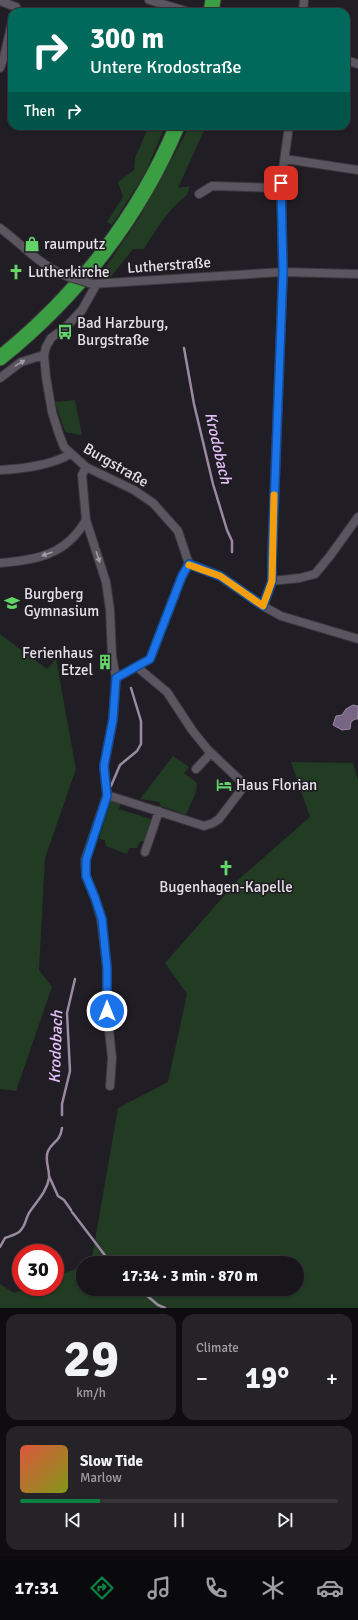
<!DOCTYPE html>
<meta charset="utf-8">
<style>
body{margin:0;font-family:Signika,sans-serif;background:#262328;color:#f1f3f6;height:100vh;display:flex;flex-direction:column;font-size:15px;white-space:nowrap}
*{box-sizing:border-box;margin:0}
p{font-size:13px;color:#9f9fa3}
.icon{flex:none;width:22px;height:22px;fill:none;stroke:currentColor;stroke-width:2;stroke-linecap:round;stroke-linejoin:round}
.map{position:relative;height:1308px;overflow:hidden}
.sheet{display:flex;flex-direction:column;gap:6px;padding:6px;background:#0e0c0f;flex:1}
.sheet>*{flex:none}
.guide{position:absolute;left:8px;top:8px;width:342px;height:122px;border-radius:12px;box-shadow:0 1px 3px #0004,0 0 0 1px #37353a;background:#00695c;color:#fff;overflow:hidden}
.speed{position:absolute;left:12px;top:1244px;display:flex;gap:8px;font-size:20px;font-weight:700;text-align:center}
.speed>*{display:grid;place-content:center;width:52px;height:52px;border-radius:50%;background:#19161b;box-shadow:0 1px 3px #0004,0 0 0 1px #37353a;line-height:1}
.speed .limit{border:6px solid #d22;background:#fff;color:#111}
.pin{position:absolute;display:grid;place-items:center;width:34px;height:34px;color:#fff;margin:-17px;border-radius:8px;box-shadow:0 2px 6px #0006}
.me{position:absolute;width:44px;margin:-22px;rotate:0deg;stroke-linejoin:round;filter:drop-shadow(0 0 3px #0008)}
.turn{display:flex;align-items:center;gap:14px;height:84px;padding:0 16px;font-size:18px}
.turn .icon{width:52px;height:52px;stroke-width:2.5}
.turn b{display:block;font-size:28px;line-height:34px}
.then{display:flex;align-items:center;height:38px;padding:0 16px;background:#0003;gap:8px;font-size:15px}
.big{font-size:30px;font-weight:700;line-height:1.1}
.sheet .card{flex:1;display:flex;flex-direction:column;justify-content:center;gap:6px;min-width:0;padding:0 14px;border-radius:12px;background:#262328}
.sheet .dial{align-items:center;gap:0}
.dial b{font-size:52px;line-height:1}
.song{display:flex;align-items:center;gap:12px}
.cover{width:48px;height:48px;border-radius:6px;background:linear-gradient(135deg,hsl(10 70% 55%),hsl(70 70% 35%))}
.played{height:4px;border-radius:2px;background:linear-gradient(90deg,#0b8043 25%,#37353a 25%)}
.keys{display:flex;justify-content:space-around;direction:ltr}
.heat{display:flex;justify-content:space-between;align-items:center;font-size:22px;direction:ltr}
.sheet .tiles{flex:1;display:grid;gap:6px;grid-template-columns:1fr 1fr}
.card:last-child{grid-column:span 2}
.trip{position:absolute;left:76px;top:1256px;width:228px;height:40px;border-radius:20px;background:#19161b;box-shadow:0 1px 3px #0004,0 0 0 1px #37353a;font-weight:700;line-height:40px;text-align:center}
.dock{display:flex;height:64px;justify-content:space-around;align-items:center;background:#0a090b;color:#9f9fa3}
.dock .icon{width:28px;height:28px}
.dock .current{color:#0b8043}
.dock b{font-size:18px;color:#f1f3f6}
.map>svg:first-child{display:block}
</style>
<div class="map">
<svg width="358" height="1308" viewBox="0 0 358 1308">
<rect width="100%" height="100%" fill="#211d24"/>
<!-- green -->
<path fill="#223b23" d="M149,126H165L145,174L112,225L107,222L123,197L118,182L134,170L135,158Z
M188,126H206L178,188L190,186L187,195C168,209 157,228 144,249H133L110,278L99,277L139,218L185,135Z
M75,400L82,435L65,432L55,402Z
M0,634L47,669L56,659L76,769L45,858L39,970L52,987L16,1091L0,1089Z
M173,756L189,767L184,773L197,783L196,792L186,815L161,806L159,802L140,799Z
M291,762L353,763L358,780V1308H0V1284L14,1293L30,1287H55V1277L83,1266V1289H297V1263H91L118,1108L168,1082L187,994L165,963L238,880L310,817Z
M111,799L121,802L119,809L151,819L145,841L140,842L137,848H129L127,854L106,846L105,840L99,839Z"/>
<!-- water -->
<path fill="#786584" stroke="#998aa2" d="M353,705L358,706V719H355L351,722L350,729L342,730L333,725L336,716L342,715L346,709Z"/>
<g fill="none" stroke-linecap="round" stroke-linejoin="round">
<!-- stream -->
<path stroke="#998aa2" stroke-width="2.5" d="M184,348L194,404L213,484L227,530L232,541V552
M111,786L120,765L137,751L141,744V721L131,688
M62,1115V1104L70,1071L67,1013L75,979
M49,1176L58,1196L64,1200L71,1210
M72,1212L107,1258
M0,1247L5,1238C10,1236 15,1235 19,1232C26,1226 25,1220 29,1213C36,1202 47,1192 49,1178C50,1169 44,1160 48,1151C53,1141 60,1142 62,1128
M114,1263H115
M139,1289L158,1305L165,1308"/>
<!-- street casing -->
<g stroke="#3b373d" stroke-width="10">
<path id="street" d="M149,0L189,12
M0,1L16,7
M303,12L304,0
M346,60L358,64
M0,68L4,57L12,22
M285,159L358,170
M199,194L212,186L281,188
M0,228C23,245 41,267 69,277
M92,284L283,272L358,274
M96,285L82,310L65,328L51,338L46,347L44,355L46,377L52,412L59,434L64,447L86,467L134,490L153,503L178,531L189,564L220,576L263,606L281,616L358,639
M0,378L21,362L44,355
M86,467L82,475L86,520L106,582L110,610L112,656L116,678L113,719L104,766L107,795L85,860L86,876L95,898L101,919L107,968V1011L112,1058L110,1086
M0,470C21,469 53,465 70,454
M0,563C37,560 66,555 86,520
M272,581L300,578L315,574L330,556L358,517
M263,606L272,581V559L283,272L281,183L289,126
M116,678L150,659L182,576L189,564
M196,769L211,753
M107,795L204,826L213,823L219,819L245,785L208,750L192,730L167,692L137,667
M145,852L159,811"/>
</g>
<!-- highway casing -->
<g stroke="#3b373d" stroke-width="17">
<path id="highway" d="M211,12L213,0
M0,358C77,296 139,217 177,126"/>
</g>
<!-- street -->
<use href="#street" stroke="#5a555e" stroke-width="8"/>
<!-- highway -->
<use href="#highway" stroke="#3b9e42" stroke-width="15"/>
<!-- street-bridge casing -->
<g stroke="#3b373d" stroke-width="10" stroke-linecap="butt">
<path id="street-bridge" d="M69,277L92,284"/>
</g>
<!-- street-bridge -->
<use href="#street-bridge" stroke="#5a555e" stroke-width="8"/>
</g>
<!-- one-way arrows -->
<defs><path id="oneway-solid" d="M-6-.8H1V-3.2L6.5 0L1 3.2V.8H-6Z"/></defs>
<g fill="#a09ca2">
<use href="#oneway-solid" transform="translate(20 363) rotate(-31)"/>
<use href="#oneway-solid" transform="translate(47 554) rotate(160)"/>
<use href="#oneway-solid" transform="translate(98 557) rotate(72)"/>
</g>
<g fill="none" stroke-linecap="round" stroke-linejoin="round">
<!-- route casing -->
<g stroke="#114b97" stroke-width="10">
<path id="route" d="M107,1011V968L102,919L95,898L86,876V860L107,796L104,766L113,719L116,678L150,659L182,576L189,564L220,576L263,606L272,581V559L283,272L281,183"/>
</g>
<!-- route -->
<use href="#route" stroke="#1a73e8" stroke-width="7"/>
<!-- slow -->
<path stroke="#f59e0b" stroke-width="7" d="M189,565L220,576L263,606L272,581L274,495"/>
</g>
<!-- icons -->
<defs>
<g id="shop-bare" transform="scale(1.2)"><path d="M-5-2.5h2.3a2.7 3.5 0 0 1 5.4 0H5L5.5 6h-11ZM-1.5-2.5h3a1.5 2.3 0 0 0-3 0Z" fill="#63d468" stroke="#211d24" stroke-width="2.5" paint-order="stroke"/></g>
<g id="church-bare" transform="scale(1.2)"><path d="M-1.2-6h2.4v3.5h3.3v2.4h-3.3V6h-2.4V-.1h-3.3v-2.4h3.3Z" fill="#63d468" stroke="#211d24" stroke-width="2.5" paint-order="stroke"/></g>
<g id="bus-bare" transform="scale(1.2)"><path d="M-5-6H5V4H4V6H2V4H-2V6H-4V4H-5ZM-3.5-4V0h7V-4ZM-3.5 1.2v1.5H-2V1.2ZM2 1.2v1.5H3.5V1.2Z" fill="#63d468" stroke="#211d24" stroke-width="2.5" paint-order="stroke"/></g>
<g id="school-bare" transform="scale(1.2)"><path d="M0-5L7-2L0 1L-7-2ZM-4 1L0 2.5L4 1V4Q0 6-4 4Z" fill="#63d468" stroke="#211d24" stroke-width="2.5" paint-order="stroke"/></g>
<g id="building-bare" transform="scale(1.2)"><path d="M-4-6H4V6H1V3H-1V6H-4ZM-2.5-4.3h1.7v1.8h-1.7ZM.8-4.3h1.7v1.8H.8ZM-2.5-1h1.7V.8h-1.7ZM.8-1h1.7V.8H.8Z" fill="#63d468" stroke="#211d24" stroke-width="2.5" paint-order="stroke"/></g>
<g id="hotel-bare" transform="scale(1.2)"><path d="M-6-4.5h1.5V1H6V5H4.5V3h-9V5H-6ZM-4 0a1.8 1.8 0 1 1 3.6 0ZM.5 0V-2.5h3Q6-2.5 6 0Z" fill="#63d468" stroke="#211d24" stroke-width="2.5" paint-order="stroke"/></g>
</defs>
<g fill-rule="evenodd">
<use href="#shop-bare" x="32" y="244"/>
<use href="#church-bare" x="16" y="272"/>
<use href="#bus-bare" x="65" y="332"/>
<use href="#school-bare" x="12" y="603"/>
<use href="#building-bare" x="105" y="662"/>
<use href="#hotel-bare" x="224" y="785"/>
<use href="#church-bare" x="226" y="868"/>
</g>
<g text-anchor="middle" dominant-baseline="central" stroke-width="3.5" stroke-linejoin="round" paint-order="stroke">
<!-- poi labels -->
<g font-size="15" fill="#e5e2e7" stroke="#211d24" text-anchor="start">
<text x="44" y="244">raumputz</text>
<text x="28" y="272">Lutherkirche</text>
<text x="77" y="323">Bad Harzburg,<tspan x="77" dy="17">Burgstraße</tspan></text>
<text x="24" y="594">Burgberg<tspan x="24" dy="17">Gymnasium</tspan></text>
<text x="93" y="653" text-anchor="end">Ferienhaus<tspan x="93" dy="17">Etzel</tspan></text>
<text x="236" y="785">Haus Florian</text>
<text x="226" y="887" text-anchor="middle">Bugenhagen-Kapelle</text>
</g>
<!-- street labels -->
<g font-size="15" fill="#e5e2e7" stroke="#211d24">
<text transform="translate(169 265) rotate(-4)">Lutherstraße</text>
<text transform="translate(116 465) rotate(30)">Burgstraße</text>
</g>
<!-- water labels -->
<g font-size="16" font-style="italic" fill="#e3c1f9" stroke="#211d24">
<text transform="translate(218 448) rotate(77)">Krodobach</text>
<text transform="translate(56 1047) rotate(-88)">Krodobach</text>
</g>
</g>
</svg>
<div class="speed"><div class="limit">30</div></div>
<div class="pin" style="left:281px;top:183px;background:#d93025"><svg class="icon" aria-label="arrive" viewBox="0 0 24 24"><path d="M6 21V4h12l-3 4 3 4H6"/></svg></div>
<svg class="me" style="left:107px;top:1011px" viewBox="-20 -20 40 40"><circle r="17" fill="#1a73e8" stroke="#fff" stroke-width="3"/><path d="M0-11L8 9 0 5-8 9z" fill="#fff"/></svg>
<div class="trip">17:34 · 3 min · 870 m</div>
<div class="guide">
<div class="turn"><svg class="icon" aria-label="right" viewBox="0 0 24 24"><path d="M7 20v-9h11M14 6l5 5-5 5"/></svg><div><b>300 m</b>Untere Krodostraße</div></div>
<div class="then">Then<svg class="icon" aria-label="right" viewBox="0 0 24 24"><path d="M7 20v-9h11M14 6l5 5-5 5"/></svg></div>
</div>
</div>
<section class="sheet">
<div class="tiles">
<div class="card dial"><b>29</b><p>km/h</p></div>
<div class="card"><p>Climate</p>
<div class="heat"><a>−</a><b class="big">19°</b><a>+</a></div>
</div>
<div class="card">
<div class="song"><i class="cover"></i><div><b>Slow Tide</b><p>Marlow</p></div></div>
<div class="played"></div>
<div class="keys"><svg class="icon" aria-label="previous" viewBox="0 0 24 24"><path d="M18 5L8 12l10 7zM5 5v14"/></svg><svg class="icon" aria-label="pause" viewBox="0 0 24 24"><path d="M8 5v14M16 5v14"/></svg><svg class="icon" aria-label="next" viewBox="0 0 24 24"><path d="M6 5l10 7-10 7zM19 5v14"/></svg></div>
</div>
</div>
</section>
<nav class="dock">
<b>17:31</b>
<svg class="icon current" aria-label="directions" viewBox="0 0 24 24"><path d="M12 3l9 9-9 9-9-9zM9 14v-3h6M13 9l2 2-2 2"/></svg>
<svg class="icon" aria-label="music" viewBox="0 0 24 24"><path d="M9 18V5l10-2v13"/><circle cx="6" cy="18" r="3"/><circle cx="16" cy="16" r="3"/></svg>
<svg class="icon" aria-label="phone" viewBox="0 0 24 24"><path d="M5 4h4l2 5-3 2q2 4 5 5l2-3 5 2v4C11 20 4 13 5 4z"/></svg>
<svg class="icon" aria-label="climate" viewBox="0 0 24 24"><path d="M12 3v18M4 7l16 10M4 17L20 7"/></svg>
<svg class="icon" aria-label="car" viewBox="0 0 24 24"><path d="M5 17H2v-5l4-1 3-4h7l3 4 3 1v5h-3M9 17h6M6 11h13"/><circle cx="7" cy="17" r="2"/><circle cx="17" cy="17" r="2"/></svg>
</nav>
